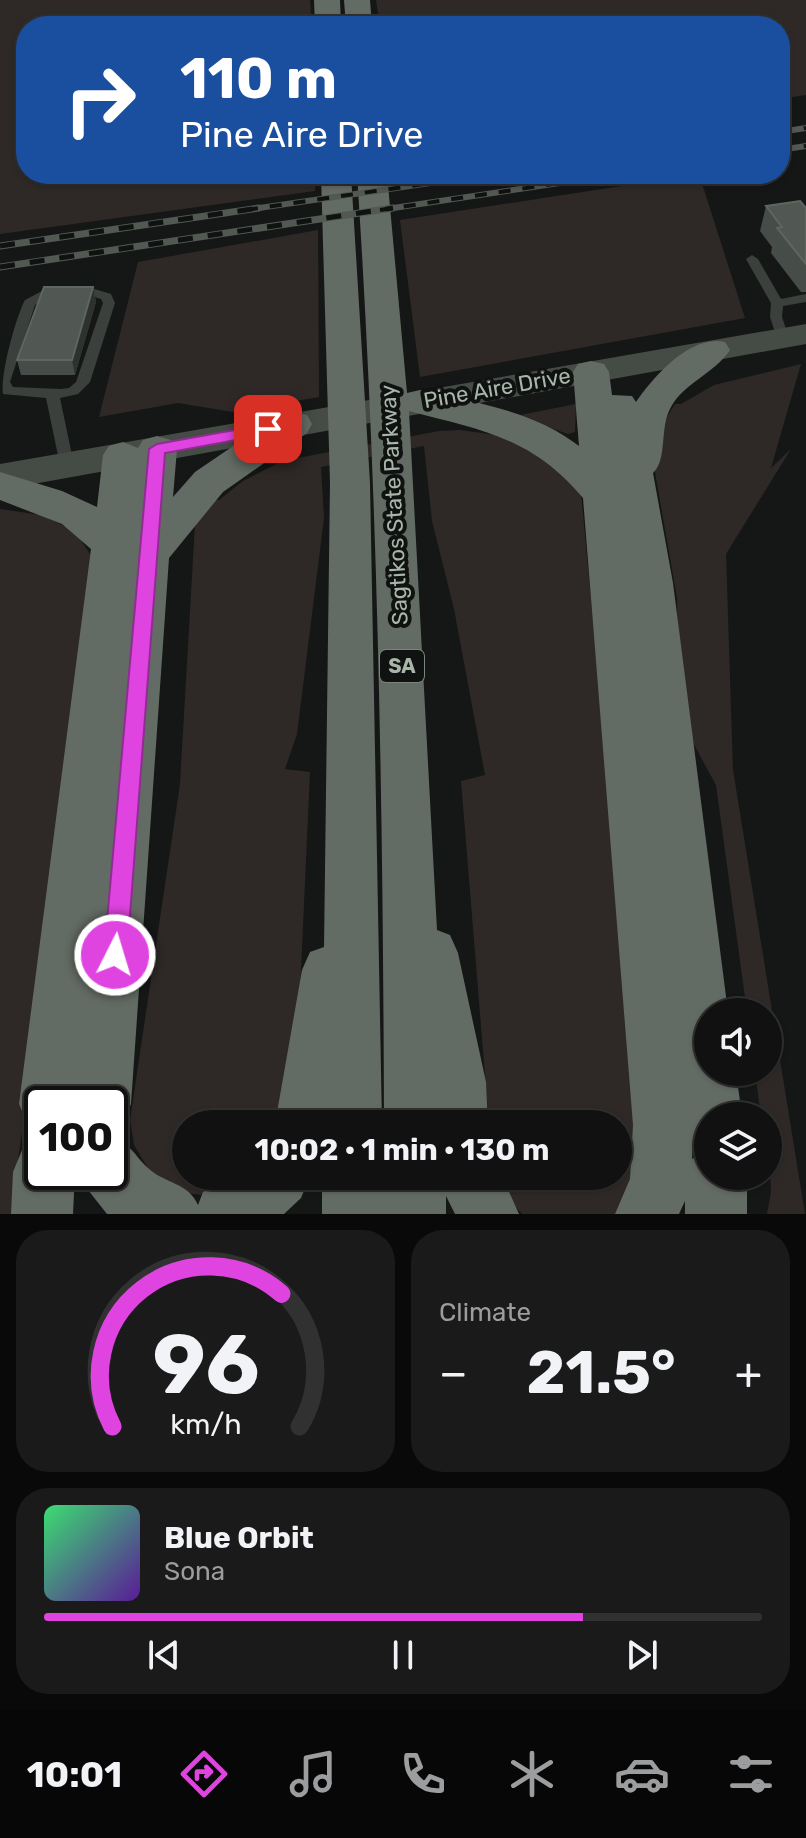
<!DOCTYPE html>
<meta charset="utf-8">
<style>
body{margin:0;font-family:Rubik,sans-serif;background:#191a19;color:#f1f3f6;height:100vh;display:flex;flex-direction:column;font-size:30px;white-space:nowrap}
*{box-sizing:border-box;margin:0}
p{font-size:26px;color:#9c9d9f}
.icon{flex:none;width:44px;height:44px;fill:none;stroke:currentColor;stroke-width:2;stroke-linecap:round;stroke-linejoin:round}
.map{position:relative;height:1214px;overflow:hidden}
.details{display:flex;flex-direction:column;gap:16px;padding:16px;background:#090909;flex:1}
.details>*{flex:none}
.banner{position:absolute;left:16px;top:16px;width:774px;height:168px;border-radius:32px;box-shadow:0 2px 6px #0004,0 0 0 2px #303130;background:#1a4fa0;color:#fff;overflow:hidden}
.tools{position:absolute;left:694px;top:998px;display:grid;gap:16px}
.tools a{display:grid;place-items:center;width:88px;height:88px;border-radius:50%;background:#101110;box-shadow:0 2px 6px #0004,0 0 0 2px #303130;font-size:40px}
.speed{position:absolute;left:24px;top:1086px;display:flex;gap:16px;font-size:40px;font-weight:700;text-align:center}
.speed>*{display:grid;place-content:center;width:104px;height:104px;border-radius:50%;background:#101110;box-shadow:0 2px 6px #0004,0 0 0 2px #303130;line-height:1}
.speed .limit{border:4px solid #111;border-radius:12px;background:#fff;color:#111}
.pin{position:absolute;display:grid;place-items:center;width:68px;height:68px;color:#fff;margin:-34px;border-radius:16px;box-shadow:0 4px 12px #0006}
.me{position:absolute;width:88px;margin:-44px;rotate:5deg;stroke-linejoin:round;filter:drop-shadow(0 0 6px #0008)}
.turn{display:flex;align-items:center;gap:28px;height:168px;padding:0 32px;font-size:36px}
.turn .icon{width:104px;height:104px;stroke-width:2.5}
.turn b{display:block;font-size:56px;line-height:68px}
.big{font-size:60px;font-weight:700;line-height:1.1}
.details .widget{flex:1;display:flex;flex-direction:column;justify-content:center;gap:12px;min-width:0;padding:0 28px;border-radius:32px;background:#191a19}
.details .dial{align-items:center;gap:0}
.dial svg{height:208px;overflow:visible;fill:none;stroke:#303130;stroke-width:7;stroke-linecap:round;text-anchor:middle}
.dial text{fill:#f1f3f6;stroke:none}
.song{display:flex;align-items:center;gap:24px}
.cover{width:96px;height:96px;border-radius:12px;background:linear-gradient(135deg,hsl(140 70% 55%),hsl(270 70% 35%))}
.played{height:8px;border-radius:4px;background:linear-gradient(90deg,#df44e0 75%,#303130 75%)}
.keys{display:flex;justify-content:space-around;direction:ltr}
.heat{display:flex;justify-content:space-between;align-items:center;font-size:44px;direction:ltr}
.details .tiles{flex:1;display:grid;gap:16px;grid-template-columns:1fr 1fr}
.widget:last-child{grid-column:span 2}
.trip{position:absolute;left:172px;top:1110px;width:460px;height:80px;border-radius:40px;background:#101110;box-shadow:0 2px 6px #0004,0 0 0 2px #303130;font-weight:700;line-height:80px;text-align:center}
.tab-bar{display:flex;height:128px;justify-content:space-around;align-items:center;background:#060706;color:#9c9d9f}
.tab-bar .icon{width:56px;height:56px}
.tab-bar .selected{color:#df44e0}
.tab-bar b{font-size:36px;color:#f1f3f6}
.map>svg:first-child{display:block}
</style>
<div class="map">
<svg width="806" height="1214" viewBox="0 0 806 1214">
<rect width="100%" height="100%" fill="#151716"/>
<!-- green -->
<path fill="#2e2926" d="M0,0H310L312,26H26V174H316L315,191L0,234Z
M376,0H806V95L780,99V26H380Z
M699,174L745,318L420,377L400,220Z
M318,230L319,397L233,412L178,403L99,417L138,262Z
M801,364L771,468L791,449L726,554L733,770L805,1214H767L771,1192L768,1116H761L755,1072H768V1012H747L716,785L680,719L677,598L655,472L658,431L675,404H681L714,385Z
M576,404L575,432L568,434L515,416Z
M460,430L503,436L546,460L581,492L642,1149L622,1214H522L506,1197L496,1176H618V1124H489L461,781L485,775L454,609L432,521L424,446L321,467L324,518L297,734L285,769L310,772L294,1124H186V1176H260L205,1195L184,1193L150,1172L134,1145L130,1120L180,784L195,524L211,499L219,500L243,481L282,461L439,431Z
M0,509L41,515L75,531L95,562L76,748L15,1182L14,1214H0Z"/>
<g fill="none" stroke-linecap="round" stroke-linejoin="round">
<!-- lane -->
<path fill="#3c403c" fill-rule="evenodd" d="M752,255L758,259L781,299L806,294V302L783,306L782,317L789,338L788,341H778L770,317L771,303L746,259Z
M67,286L88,287L111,294L115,303L90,382L78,394L60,398L74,465L67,470L60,465L46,398L3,394C0,376 15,319 25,300L42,291ZM67,294L88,295L101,299L103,303L76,382L69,388L61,389L13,387L10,382L35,305L51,296Z"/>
<!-- secondary -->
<path fill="#454b45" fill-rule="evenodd" d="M806,324V344L0,490V464Z"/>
<!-- highway -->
<path fill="#636c64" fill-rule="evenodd" d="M314,0H340L341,26H315Z
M344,0H370L372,26H346Z
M321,174H351L370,483L382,1124H275L302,970L310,952L324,947L330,483Z
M357,174H387L407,393L420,390C474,402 534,411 579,446L573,372L578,364L591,361L604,364L609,372L612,395L632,396L636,402C654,376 691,334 725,342L730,350C715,373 684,383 671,407C659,427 668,459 653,473L673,583L728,1012H708V1072H736L742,1116H708V1144L693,1138L692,1159L708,1149V1176H747V1214H685V1201L679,1214H615L630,1179L633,1125L583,498C532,437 481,430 409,411L437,930L450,935L458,953L486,1082L488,1124H384C383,807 378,490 357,174Z
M293,412L307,415L312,424L307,433L223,492L169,558L131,1104L122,1125L110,1130V1104H42V1131L28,1125L19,1104L91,549L62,524L0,500V472L62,491L97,507L103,455L109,446L123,442L138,448L143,440L157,436L171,440L177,449L173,497L195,472L279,415Z
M110,1137C136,1148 131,1152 148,1168C165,1184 188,1182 198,1205L203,1192L234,1176H310L301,1198L284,1214H107L88,1190L81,1172H110Z
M42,1142V1172H75L73,1214H11L13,1172L22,1150Z
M322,1176H502L519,1214H455L446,1196V1214H322Z"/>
<!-- rail-far1 casing -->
<g stroke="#525852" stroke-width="6">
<path id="rail-far1" d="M780,132L806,128
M780,150L806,146
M246,210L492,174
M380,210L620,174"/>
</g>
<!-- rail casing -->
<g stroke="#525852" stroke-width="7">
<path id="rail" d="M0,246L259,208
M0,267L393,208"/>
</g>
<!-- rail-far1 -->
<use href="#rail-far1" stroke="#101211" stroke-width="4" stroke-dasharray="12" stroke-linecap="butt"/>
<!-- rail -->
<use href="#rail" stroke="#101211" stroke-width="5" stroke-dasharray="15" stroke-linecap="butt"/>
</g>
<!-- wall -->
<path fill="#464c47" d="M766,206L806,208V292H801L771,253L772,247L760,231Z
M93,287L96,302L75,375H21L17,360Z"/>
<!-- shaded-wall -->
<path fill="#2e322f" d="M93,287L96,302L75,375L72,360Z"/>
<!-- building -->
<path fill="#515752" stroke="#5e6660" stroke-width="2" d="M800,201L806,208V264L777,228L782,227L766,206Z
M44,287H93L72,360H17Z"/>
<!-- route -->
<path fill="#df44e0" stroke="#912c92" stroke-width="2" d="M268,424L276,429L273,433L165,453L127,955L123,963L115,966L107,963L104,955L149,449L157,444Z"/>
<g text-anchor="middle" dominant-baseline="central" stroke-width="8" stroke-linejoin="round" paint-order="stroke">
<!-- shield labels -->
<rect fill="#101211" stroke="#7a857b" stroke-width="2" x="380" y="650" width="44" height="32" rx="6"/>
<g font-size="20" font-weight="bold" fill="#a8b6a9">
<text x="402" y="666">SA</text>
</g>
<!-- street labels -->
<g font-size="22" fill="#a8b6a9" stroke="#101211">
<text transform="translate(497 388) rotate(-10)">Pine Aire Drive</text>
<text transform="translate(394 505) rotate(-93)">Sagtikos State Parkway</text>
</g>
</g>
</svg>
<div class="tools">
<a><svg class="icon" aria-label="sound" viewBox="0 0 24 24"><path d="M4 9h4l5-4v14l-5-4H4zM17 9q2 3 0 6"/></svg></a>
<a><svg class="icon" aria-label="layers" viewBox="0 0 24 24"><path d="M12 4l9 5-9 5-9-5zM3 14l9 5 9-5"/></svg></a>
</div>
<div class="speed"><div class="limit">100</div></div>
<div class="pin" style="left:268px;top:429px;background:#d93025"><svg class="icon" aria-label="arrive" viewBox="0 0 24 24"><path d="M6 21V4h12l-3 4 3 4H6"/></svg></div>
<svg class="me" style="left:115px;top:955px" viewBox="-20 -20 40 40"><circle r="17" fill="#df44e0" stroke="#fff" stroke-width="3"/><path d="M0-11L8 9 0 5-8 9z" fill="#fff"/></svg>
<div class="trip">10:02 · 1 min · 130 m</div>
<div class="banner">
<div class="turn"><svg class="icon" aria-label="right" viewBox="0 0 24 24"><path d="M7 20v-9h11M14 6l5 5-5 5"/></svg><div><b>110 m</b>Pine Aire Drive</div></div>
</div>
</div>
<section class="details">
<div class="tiles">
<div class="widget dial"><svg viewBox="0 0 100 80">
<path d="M14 69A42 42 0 1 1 86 69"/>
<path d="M14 69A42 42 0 0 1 79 18" stroke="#df44e0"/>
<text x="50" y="56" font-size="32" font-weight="700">96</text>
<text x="50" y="72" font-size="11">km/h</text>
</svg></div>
<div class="widget"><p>Climate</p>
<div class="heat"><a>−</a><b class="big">21.5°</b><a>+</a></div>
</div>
<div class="widget">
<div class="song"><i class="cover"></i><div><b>Blue Orbit</b><p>Sona</p></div></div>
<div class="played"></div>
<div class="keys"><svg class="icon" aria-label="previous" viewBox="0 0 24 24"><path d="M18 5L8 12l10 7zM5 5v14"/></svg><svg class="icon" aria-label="pause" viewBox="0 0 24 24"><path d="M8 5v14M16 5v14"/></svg><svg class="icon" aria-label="next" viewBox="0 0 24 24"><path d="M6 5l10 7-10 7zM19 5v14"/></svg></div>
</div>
</div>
</section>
<nav class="tab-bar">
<b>10:01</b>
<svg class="icon selected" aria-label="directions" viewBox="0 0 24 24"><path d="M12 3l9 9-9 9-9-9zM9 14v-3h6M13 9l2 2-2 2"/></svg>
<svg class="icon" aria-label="music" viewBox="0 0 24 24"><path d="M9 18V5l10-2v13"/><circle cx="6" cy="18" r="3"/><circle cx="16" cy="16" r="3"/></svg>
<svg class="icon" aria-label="phone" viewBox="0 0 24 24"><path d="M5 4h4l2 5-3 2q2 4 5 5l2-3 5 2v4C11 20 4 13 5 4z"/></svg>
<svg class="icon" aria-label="climate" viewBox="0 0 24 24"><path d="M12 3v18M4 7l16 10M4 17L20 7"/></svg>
<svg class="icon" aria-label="car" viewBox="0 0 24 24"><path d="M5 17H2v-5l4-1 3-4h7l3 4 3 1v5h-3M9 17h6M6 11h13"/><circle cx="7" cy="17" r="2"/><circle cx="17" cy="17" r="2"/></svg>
<svg class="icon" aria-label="filters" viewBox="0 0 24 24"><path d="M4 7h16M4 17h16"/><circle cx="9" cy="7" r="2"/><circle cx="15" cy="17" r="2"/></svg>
</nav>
